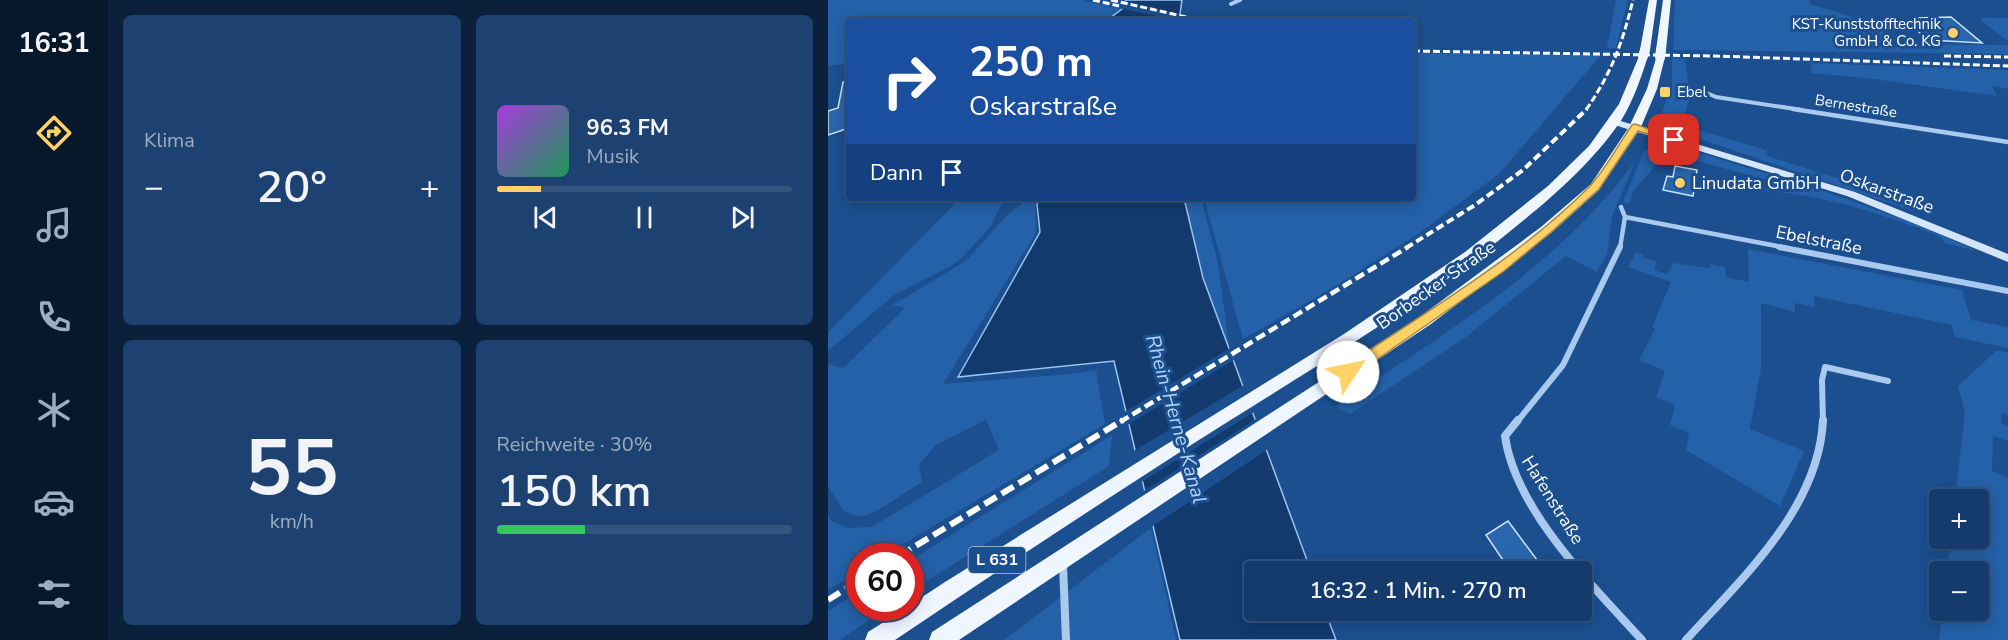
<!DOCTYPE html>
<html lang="de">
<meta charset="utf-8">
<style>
body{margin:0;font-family:"Nunito Sans",sans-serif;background:#1d4271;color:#f1f3f6;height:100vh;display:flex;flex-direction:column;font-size:22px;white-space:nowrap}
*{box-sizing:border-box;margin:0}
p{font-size:20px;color:#9dadc1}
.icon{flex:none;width:33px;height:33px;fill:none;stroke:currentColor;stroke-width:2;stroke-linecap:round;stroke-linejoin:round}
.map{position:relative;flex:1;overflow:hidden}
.panel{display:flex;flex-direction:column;gap:15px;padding:15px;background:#0b203b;width:720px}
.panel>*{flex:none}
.banner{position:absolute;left:18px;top:18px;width:570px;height:183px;border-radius:6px;box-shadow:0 3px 15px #0003,0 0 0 2px #33557e;background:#1a4fa0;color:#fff;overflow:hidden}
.fabs{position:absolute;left:1101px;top:489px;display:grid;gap:12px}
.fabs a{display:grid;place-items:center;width:60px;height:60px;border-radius:6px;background:#143b6b;box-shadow:0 3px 15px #0003,0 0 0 2px #33557e;font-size:30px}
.speed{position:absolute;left:18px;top:543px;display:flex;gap:12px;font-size:30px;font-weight:700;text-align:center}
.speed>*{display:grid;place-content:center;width:78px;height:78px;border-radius:50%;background:#143b6b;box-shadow:0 3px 15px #0003,0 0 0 2px #33557e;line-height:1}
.speed .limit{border:9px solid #d22;background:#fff;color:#111}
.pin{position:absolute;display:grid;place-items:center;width:51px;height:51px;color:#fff;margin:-26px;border-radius:12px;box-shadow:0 3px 9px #0006}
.me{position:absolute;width:66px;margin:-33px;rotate:56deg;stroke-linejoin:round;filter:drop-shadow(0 0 4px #0008)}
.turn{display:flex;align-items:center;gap:21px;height:126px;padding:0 24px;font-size:27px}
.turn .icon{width:78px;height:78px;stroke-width:2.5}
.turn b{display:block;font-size:42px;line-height:51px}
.then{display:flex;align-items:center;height:57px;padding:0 24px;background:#0003;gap:12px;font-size:22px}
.big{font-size:45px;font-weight:600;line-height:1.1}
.panel .tile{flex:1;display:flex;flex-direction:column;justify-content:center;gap:9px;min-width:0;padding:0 21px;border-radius:9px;background:#1d4271}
.panel .dial{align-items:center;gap:0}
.dial b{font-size:78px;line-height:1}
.song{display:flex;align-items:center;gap:18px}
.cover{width:72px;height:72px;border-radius:9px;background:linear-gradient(135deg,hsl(280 70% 55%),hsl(150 70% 35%))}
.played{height:6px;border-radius:3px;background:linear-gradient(90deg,#ffd166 15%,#33557e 15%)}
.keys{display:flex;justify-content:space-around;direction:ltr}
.heat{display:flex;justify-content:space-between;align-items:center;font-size:33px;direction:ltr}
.charge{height:9px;border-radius:4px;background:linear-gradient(90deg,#34c759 30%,#33557e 0)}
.panel .tiles{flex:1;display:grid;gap:15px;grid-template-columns:repeat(2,1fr)}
.trip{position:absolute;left:416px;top:561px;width:348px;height:60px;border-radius:6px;background:#143b6b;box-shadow:0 3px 15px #0003,0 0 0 2px #33557e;font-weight:600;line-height:60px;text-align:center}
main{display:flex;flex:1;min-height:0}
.menu{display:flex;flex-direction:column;width:108px;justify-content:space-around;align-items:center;background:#08182b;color:#9dadc1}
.menu .icon{width:42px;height:42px}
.menu .on{color:#ffd166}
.menu b{font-size:27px;color:#f1f3f6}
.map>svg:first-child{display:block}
</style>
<main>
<nav class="menu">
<b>16:31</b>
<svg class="icon on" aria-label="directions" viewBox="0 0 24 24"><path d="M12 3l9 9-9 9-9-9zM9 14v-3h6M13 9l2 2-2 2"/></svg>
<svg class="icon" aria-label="music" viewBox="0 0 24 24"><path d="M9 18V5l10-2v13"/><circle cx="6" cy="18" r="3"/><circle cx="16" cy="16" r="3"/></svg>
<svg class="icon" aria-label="phone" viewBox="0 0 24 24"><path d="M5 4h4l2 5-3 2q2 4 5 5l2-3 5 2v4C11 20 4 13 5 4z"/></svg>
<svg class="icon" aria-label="climate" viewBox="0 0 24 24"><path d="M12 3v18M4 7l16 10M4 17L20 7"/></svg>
<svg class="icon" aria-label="car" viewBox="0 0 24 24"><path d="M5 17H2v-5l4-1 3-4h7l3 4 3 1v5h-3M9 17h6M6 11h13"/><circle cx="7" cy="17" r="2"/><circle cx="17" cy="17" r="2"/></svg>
<svg class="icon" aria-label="filters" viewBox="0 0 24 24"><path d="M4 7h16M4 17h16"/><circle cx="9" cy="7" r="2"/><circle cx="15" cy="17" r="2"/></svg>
</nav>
<section class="panel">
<div class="tiles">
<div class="tile"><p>Klima</p>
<div class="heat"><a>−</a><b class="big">20°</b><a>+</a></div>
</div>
<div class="tile">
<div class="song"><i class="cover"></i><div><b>96.3 FM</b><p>Musik</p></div></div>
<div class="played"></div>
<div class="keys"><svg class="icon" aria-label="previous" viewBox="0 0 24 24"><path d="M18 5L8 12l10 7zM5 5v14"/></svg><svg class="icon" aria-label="pause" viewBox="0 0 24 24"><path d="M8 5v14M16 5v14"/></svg><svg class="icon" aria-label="next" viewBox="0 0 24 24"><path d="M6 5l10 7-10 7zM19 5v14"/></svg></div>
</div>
<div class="tile dial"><b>55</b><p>km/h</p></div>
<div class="tile"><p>Reichweite · 30%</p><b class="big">150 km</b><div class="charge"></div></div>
</div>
</section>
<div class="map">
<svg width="1180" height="640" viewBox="0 0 1180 640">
<rect width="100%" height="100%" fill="#1b4f8f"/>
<!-- green -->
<path fill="#2461a8" d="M0,0H254L294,9L278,21H21V63L0,66Z
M788,0H800L788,48H779Z
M847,0H982V4L1028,18L1056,22L1066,44L1180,45V54L845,50Z
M1152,18H1180V41L1154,21Z
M585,53L773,55L671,174L590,234L506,287L415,339L376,198H585Z
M844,58L857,59L862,97L857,114L861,127L938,150L939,156L1082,201L1085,211L842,129L837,125L833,114L844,88Z
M982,63L1180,70V89L1164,86L1169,96L1046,79L984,73Z
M831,145C861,148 891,159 920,168C998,191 1075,216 1149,251L1116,243L1115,239L1107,234C1052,214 997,195 938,191L939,180L858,158L836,156L805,191L802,203L795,202L816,151Z
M808,160L784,216L779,254L769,272L738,256L638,337L522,414L512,410L509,405C616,334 732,265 808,160Z
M129,198H177L162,227L135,257L123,266L66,295L0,351V332L125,206Z
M201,198H207L208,233L115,384L242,374L268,370L277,424L55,556H32L31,571L0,590V514L3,521L20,528L44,527L171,450L158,420L108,445L91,464L94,482C80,490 49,514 35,516C29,517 22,513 16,511L0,486V364L15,368L77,308L65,305L139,260L178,216Z
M356,198H373L390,263L403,360L375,278Z
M920,249L1134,290L1143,320L1180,327V348L1127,337L1124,325L986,296L987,307L967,303V312L933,303V368L922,429L976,451L952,506L858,450L861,433L842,425L847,405L828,397L837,371L811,360L827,329L824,327L843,282L800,267L808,252L815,254V258L829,261L826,270L839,274L845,263L881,268L882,264L897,267L898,277L921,282Z
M1169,350L1180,353V415L1173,413V423L1180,426V441L1165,436L1164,471L1180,478V640H1111L1115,611L1150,610V572L1119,571L1123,539L1150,538V500L1127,499L1137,412L1130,386Z
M284,435L281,466L83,591V560Z
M323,528L348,640H176Z
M31,592L32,608H59L12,640H0V611Z"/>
<!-- water -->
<path fill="#123a6d" stroke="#9cc4f0" stroke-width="1.5" d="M298,0H354L351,21H278L294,9Z
M211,198H356L375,278L483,571L426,572V610L497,611L508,640H352L286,361L130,377L212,232L209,204Z"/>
<!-- pier -->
<path fill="#1b4f8f" d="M295,1L355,15L354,21L290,8Z
M402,348L406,360L298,426L295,413Z
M416,385L426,412L312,483L304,452Z
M428,419L440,449L322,528L314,492Z"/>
<!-- building -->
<path fill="#2a66ad" stroke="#cfe3fa" stroke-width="1.5" d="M1123,17L1154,43L1100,40L1082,24H1096L1089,18Z
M15,82L21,83V128L0,135V111L10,108Z
M847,166L869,170L865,196L835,190L839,176L845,177Z
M680,521L718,572H683L658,535Z"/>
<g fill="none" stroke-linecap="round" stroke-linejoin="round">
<!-- street-far3 -->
<path stroke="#a9c9ee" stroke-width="4" d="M403,4L412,0
M874,91L888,97L974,110"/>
<!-- street-far2 -->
<path stroke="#a9c9ee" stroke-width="4.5" d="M965,109L1180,142
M797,217L959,248
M792,248L797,217L793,207"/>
<!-- street-far1 -->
<path stroke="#a9c9ee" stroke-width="6" d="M951,247L1180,291
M689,422L735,365L792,247
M995,422L994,380L997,367L1060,381"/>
<!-- street -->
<path stroke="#a9c9ee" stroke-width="8" d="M690,420L677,436C687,510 765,586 814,640
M235,564L238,640
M858,640C913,579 991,509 995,420"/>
<!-- secondary -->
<path fill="#d6e6fa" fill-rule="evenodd" d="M786,119L1027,192L1180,254V262L1019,196L783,124L782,122Z"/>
<!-- primary -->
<path fill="#f0f6ff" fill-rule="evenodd" d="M821,0H829L822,50L817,53L812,50Z
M835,0H843L838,50L833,53L828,50Z
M812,54L820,56C813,78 806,99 794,119C762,167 715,205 670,241C573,317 467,379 363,445C263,509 165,574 67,640H37L40,632L78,608H82V605L117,582L516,334L637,252L720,186L761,146L791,104Z
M829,55L837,57L829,89L813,127L771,190L723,233L603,324L131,640H101L104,632L593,316L713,227L763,184L801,127L819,89Z"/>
<!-- rail-far3 -->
<path stroke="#fff" stroke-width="3" stroke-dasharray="7 3" stroke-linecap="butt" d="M265,0L291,6
M283,0L376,21
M585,51L887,56L1180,66
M1116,56L1180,57
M758,110C784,72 794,44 805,0"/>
<!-- rail-far2 -->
<path stroke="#fff" stroke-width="4" stroke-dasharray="8 4" stroke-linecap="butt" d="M578,248L647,205L695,170L759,109"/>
<!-- rail-far1 -->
<path stroke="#fff" stroke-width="4.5" stroke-dasharray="10 4.5" stroke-linecap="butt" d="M292,422L580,247"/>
<!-- rail -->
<path stroke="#fff" stroke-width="6" stroke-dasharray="14 6" stroke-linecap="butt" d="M71,556L295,420
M0,600L32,580"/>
<!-- primary-bridge -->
<path stroke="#f0f6ff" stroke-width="10" d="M815,56L817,50
M832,57L833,50"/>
</g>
<!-- route -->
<path fill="#ffd166" stroke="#a68842" stroke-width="1.5" d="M807,124L851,140L846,143L810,131L771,189L722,233L676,271L525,376H515L512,372L515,368C598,311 691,258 762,186C778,169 790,145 804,125Z"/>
<!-- markers -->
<g fill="#ffd166" stroke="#1b4f8f" stroke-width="2">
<circle cx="1125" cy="33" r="6"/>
<rect x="831" y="86" width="12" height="12" rx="3"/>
<circle cx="852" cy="183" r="6"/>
</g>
<g text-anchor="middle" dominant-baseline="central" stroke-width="6" stroke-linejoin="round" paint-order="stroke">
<!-- far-poi labels -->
<g font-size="15" fill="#fff" stroke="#1b4f8f" text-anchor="end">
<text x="1113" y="24">KST-Kunststofftechnik<tspan x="1113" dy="17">GmbH &amp; Co. KG</tspan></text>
<text x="849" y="92" text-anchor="start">Ebel</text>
</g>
<!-- far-street labels -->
<g font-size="15" fill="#fff" stroke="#1b4f8f">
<text transform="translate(1028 106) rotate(9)">Bernestraße</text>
</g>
<!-- shield labels -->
<rect fill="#1b4f8f" stroke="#bbcadd" stroke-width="1.5" x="140.5" y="547" width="57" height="26" rx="4.5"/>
<g font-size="16" font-weight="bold" fill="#fff">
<text x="169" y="560">L 631</text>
</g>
<!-- poi labels -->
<g font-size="18" fill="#fff" stroke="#1b4f8f" text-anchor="start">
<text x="864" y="183">Linudata GmbH</text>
</g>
<!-- street labels -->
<g font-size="18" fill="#fff" stroke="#1b4f8f">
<text transform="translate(1059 191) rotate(20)">Oskarstraße</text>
<text transform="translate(991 240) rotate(11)">Ebelstraße</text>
<text transform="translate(608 285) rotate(-35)">Borbecker Straße</text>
<text transform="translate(725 500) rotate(58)">Hafenstraße</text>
</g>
<!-- water labels -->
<g font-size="20" font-style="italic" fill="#b5d3f5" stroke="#1b4f8f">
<text transform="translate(348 419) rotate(74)">Rhein-Herne-Kanal</text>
</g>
</g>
</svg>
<div class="fabs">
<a>+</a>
<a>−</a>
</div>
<div class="speed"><div class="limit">60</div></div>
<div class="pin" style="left:846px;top:140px;background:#d93025"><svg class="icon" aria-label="arrive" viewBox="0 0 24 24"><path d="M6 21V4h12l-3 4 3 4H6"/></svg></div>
<svg class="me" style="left:520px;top:372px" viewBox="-20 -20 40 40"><circle r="19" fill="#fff"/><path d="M0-13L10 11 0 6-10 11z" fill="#ffd166"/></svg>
<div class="trip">16:32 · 1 Min. · 270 m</div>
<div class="banner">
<div class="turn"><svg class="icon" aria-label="right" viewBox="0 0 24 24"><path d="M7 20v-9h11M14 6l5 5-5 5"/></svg><div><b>250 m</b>Oskarstraße</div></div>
<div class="then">Dann<svg class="icon" aria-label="arrive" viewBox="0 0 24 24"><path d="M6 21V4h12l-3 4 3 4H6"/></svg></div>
</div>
</div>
</main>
